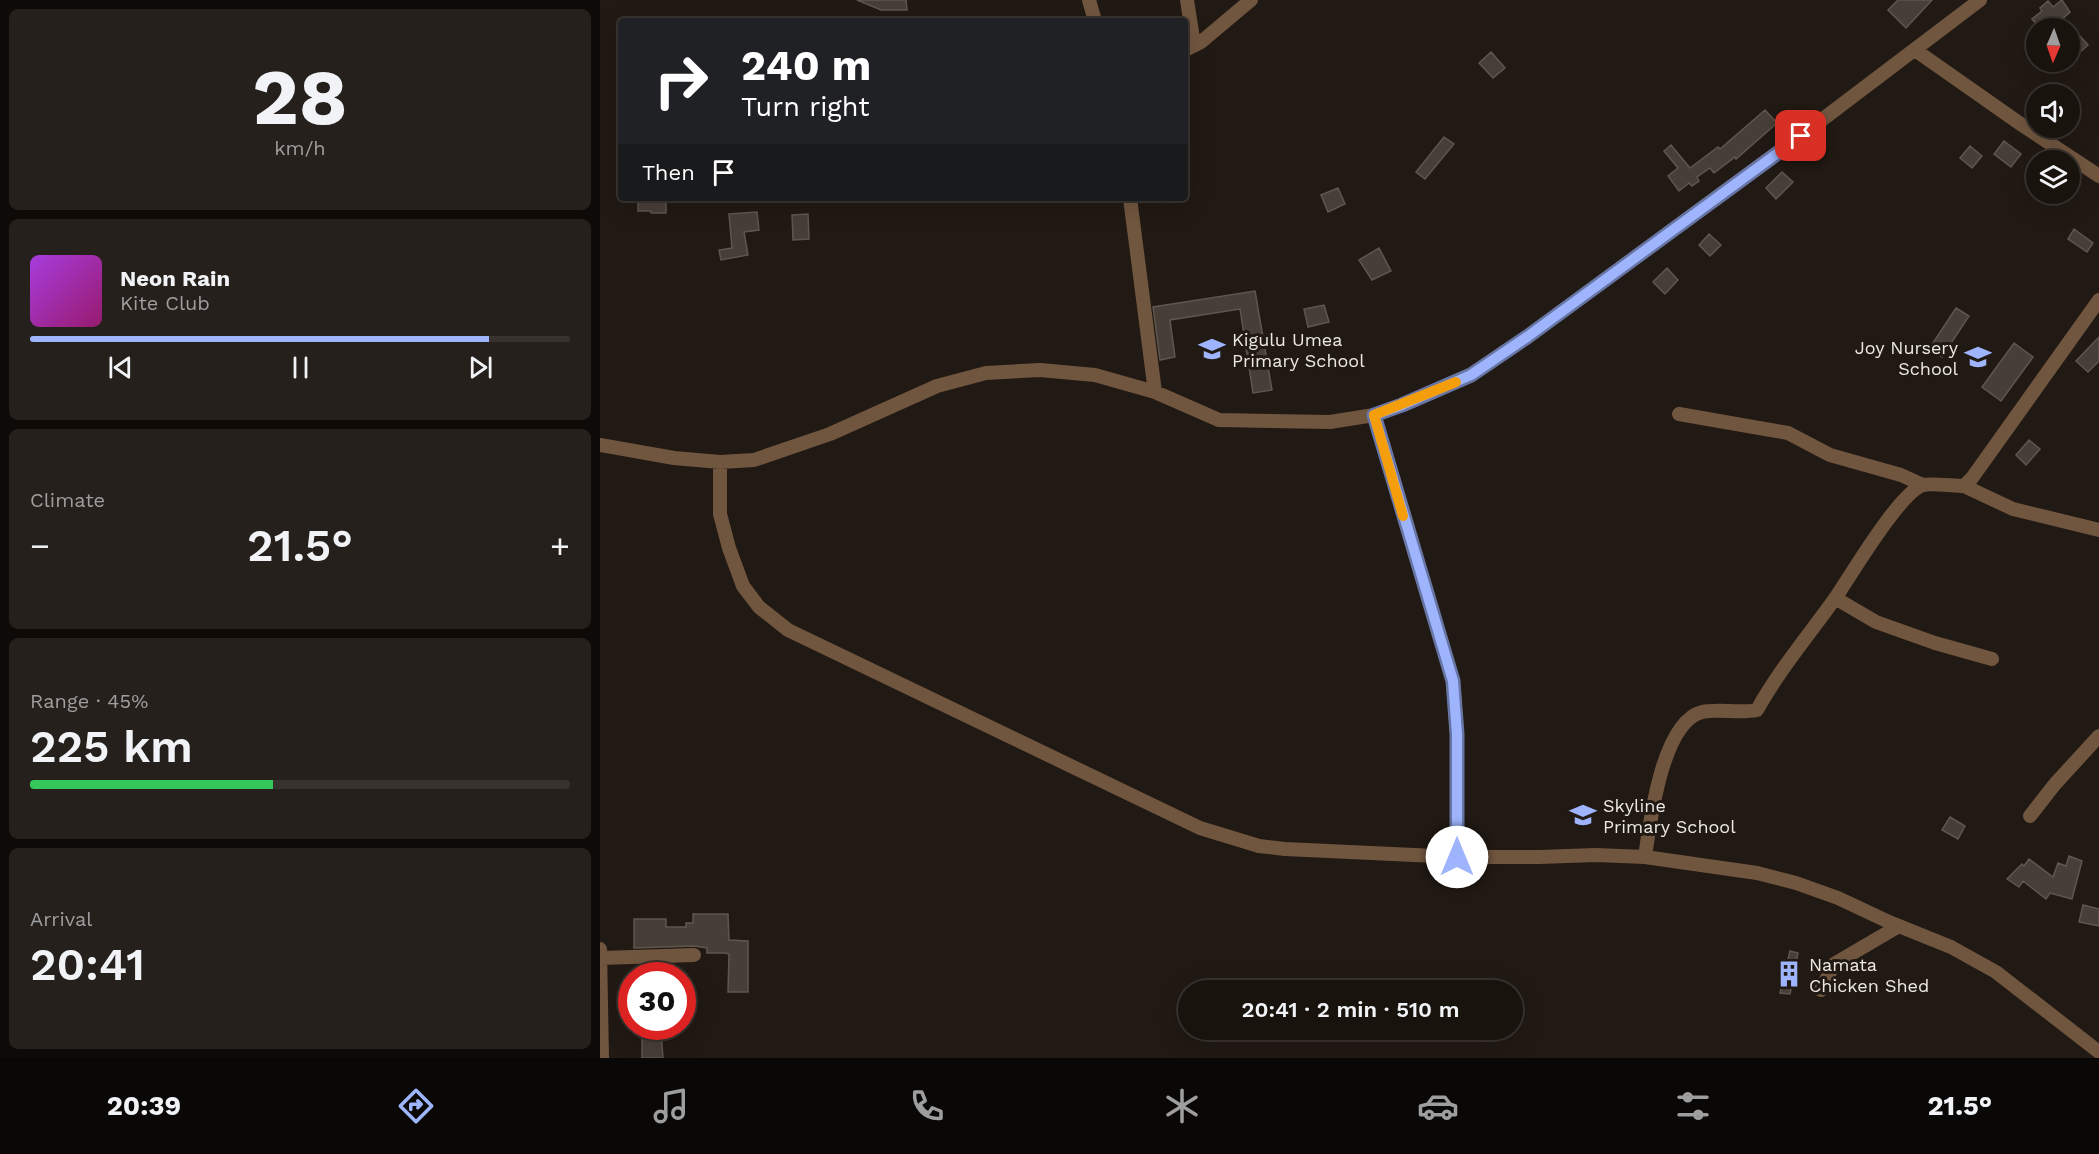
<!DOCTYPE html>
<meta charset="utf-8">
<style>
body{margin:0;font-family:"Work Sans",sans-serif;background:#26201c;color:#f1f3f6;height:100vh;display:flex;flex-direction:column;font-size:22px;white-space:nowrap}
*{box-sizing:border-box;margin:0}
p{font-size:20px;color:#9f9e9e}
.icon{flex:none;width:33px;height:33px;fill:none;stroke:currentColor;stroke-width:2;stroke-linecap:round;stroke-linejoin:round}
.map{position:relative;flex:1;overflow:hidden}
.sheet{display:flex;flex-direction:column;gap:9px;padding:9px;background:#0e0a08;width:600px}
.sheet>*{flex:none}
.hud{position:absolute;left:18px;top:18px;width:570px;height:183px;border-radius:6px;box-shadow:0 6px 24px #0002,0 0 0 2px #37322e;background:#202124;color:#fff;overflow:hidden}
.needle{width:39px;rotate:182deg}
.buttons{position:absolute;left:1426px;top:18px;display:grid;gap:12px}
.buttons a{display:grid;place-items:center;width:54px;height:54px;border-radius:50%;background:#19130e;box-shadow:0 6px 24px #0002,0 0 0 2px #37322e;font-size:30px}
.speed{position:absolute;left:18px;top:962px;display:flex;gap:12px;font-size:30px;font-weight:700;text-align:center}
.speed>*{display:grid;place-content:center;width:78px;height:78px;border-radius:50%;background:#19130e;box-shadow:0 6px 24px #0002,0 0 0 2px #37322e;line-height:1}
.speed .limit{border:9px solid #d22;background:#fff;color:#111}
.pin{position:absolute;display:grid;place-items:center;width:51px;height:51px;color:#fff;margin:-26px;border-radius:12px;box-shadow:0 3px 9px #0006}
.me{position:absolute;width:66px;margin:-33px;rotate:0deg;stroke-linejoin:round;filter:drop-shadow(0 0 4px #0008)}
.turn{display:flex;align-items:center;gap:21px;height:126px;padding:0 24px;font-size:27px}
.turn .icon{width:78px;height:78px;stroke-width:2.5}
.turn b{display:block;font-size:42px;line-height:51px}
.then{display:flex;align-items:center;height:57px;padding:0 24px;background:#0003;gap:12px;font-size:22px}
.big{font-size:45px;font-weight:600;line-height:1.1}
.sheet .card{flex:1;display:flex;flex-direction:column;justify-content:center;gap:9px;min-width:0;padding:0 21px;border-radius:9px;background:#26201c}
.sheet .dial{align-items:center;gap:0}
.dial b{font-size:78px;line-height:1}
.song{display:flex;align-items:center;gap:18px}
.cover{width:72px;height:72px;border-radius:9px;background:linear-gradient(135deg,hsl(280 70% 55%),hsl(320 70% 35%))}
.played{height:6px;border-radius:3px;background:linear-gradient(90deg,#9eb4fd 85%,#37322e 85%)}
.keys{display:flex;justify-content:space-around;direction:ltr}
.heat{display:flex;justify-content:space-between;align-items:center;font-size:33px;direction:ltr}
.charge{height:9px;border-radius:4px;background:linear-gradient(90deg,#34c759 45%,#37322e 0)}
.trip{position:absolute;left:578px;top:980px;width:345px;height:60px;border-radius:30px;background:#19130e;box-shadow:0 6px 24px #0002,0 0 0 2px #37322e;font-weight:600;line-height:60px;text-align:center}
.tab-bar{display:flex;height:96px;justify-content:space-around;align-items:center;background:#0a0806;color:#9f9e9e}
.tab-bar .icon{width:42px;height:42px}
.tab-bar .on{color:#9eb4fd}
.tab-bar b{font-size:27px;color:#f1f3f6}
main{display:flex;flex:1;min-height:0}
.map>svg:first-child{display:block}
</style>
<main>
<section class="sheet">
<div class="card dial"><b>28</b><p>km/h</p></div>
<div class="card">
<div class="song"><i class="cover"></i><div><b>Neon Rain</b><p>Kite Club</p></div></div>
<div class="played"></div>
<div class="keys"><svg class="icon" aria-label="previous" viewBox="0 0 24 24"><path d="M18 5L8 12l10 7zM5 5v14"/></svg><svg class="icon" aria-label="pause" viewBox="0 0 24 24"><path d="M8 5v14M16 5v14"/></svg><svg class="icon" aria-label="next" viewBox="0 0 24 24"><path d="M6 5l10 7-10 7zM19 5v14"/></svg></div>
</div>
<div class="card"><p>Climate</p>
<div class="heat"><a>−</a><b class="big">21.5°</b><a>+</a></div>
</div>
<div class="card"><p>Range · 45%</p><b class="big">225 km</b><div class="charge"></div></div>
<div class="card"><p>Arrival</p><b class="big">20:41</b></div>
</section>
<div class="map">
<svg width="1499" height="1058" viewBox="0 0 1499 1058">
<rect width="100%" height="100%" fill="#211913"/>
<!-- building -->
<path fill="#473e37" stroke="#5f564e" stroke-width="1.5" d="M257,0H306L307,10H281Z
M1298,0H1332L1306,28L1288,10Z
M1462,0L1470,12L1452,28H1440L1432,19L1442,11L1440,8L1448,1L1453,7Z
M1470,25L1488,45L1479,53L1470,43Z
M891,52L905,68L893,78L879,63Z
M1165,110L1177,123L1136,159L1135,157L1114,173L1110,168L1097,177L1099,181L1092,186L1089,183L1079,191L1068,176L1078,168L1064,151L1071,145L1090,168L1118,147L1120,149Z
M844,137L854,144L825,179L816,172Z
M1404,141L1421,154L1411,167L1394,154Z
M1370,146L1382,156L1372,168L1360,158Z
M1182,172L1193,182L1176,199L1166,188Z
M738,188L745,204L728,212L721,195Z
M38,198H66V213H51V211H38Z
M157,212L159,230L144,232L148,255L121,260L119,250L132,248L129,214Z
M208,214L209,239L193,240L192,215Z
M1474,229L1493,243L1487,252L1468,239Z
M1109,234L1121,245L1110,256L1099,245Z
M779,248L791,271L772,280L759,260Z
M1067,268L1078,280L1065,294L1053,282Z
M655,291L672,390L653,393L640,309L570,320L575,357L560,360L553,307Z
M724,305L729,322L708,327L704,309Z
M1356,308L1369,316L1342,357L1329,349Z
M1499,337V361L1488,372L1476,361Z
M1414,343L1433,357L1401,401L1382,387Z
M1429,440L1440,449L1426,465L1416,455Z
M1350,817L1365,826L1358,839L1342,830Z
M1469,856L1482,861L1472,899L1450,893L1446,899L1423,881L1419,887L1407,879L1422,864L1424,866L1429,859L1453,877L1458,863L1466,866Z
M1483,905L1499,909V926L1479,922Z
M93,914H128L129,940L148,941V992H128L129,954L125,953H107V948L94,946L34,948V919H66V927H86V923H93Z
M1190,951L1198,953L1190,994L1180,993Z
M61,1032L63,1058H42V1034Z"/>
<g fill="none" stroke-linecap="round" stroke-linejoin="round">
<!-- minor -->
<path stroke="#71563f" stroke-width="14" d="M489,0L495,21
M587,0L594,45
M585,50L601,42L651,0
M1315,50L1422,125L1499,176
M530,198L555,392
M1079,414L1188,433L1230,455L1301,475L1323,485
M774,415L853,681L857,734V857
M0,445L74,458L120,462L154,460L230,434L337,386L386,373L440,370L495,375L555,392L619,420L730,422L774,415L802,405L871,375L927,337L1219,122L1380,0
M120,462V514L129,548L143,586L159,607L188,630L600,828L659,846L685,849L857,857H939L996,855L1045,857L1157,873L1196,883L1238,898L1289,922L1351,947L1396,972L1499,1052
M1364,486L1413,509L1499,530
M1235,598L1276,622L1335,643L1392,659
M1430,816L1455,784L1499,736
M1045,857C1050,822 1062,722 1102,712C1119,708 1139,714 1157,710C1179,670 1209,635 1236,597C1251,575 1300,492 1323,485C1329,483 1355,486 1364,486L1372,478L1499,300
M0,949L2,1058
M1,958L94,955
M1221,990L1234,964L1299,926"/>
</g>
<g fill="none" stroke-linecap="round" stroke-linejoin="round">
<!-- route casing -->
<g stroke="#6775a4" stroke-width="15">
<path id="route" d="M857,857V734L853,681L774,415L802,405L871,375L927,337L1201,136"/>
</g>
<!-- route -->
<use href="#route" stroke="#9eb4fd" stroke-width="10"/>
<!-- slow -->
<path stroke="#f59e0b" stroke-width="10" d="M803,516L774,415L856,382"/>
</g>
<!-- icons -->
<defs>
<g id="school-bare" transform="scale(2.07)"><path d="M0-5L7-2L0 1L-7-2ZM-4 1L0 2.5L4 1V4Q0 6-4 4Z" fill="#9eb4fd" stroke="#211913" stroke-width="2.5" paint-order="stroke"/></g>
<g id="building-bare" transform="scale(2.07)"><path d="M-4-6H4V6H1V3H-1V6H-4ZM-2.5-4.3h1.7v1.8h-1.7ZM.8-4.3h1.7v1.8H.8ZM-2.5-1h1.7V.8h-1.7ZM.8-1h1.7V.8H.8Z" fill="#9eb4fd" stroke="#211913" stroke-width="2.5" paint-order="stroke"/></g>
</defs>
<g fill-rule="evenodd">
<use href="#school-bare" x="612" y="349"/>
<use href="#school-bare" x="1378" y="357"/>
<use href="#school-bare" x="983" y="815"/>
<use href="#building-bare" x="1189" y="974"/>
</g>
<g text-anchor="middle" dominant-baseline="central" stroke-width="6" stroke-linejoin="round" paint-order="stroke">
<!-- poi labels -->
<g font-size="18" fill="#ede8e3" stroke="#211913" text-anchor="start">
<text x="632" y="339">Kigulu Umea<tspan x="632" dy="21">Primary School</tspan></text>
<text x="1358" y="347" text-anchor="end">Joy Nursery<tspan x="1358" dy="21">School</tspan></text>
<text x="1003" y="805">Skyline<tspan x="1003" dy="21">Primary School</tspan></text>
<text x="1209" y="964">Namata<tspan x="1209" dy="21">Chicken Shed</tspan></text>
</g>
</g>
</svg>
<div class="buttons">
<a><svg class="needle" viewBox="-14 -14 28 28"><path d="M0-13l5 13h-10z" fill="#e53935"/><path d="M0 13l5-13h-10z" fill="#9f9e9e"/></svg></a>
<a><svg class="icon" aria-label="sound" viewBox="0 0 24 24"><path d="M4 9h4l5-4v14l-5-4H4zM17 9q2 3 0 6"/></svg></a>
<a><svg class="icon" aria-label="layers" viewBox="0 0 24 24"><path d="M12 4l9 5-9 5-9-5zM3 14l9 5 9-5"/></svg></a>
</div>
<div class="speed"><div class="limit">30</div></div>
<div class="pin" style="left:1201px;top:136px;background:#d93025"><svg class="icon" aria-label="arrive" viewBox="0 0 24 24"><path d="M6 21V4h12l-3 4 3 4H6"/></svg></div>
<svg class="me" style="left:857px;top:857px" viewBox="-20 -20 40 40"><circle r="19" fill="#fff"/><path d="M0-13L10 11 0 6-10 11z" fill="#9eb4fd"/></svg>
<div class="trip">20:41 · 2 min · 510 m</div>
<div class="hud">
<div class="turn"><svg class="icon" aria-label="right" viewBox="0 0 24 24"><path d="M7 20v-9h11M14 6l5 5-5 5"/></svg><div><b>240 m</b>Turn right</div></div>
<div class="then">Then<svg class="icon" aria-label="arrive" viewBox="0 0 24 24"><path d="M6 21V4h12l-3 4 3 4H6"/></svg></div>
</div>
</div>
</main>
<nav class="tab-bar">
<b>20:39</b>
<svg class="icon on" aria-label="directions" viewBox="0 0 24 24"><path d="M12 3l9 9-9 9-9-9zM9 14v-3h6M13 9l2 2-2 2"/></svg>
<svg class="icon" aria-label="music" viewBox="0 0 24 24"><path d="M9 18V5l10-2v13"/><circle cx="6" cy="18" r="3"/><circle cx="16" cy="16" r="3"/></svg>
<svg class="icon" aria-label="phone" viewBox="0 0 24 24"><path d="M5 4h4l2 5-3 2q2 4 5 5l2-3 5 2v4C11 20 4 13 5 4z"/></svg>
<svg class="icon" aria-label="climate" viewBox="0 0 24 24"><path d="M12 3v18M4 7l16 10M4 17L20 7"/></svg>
<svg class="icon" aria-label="car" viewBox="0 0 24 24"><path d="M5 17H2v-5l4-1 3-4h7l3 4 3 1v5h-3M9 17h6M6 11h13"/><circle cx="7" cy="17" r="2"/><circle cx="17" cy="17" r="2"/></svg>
<svg class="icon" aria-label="filters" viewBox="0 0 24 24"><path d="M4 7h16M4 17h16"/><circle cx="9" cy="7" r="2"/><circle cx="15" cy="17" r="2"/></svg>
<b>21.5°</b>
</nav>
